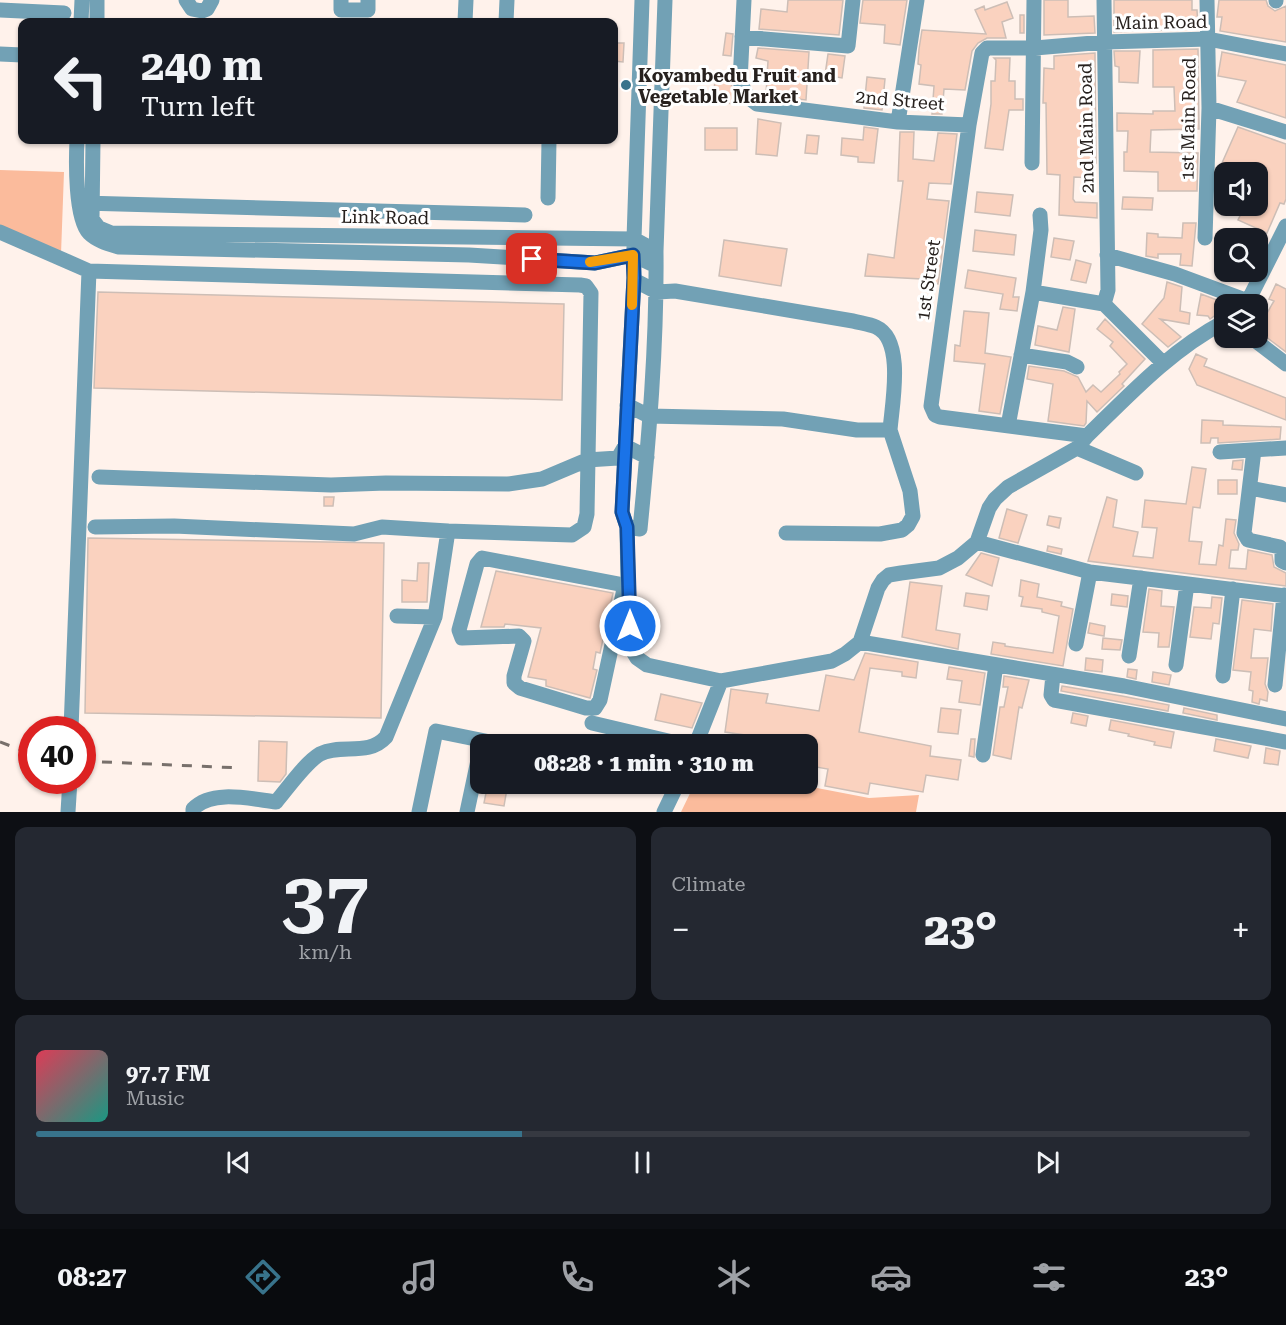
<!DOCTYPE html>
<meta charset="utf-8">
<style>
body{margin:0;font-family:"Roboto Serif",serif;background:#242831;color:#f1f3f6;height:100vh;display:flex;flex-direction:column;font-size:22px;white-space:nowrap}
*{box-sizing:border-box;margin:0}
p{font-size:20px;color:#9ea1a6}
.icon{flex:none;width:33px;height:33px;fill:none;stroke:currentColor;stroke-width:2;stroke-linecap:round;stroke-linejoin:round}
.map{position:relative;height:812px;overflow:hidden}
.drawer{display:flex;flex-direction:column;gap:15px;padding:15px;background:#0d0f14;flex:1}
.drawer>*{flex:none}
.banner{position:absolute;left:18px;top:18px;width:600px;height:126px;border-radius:12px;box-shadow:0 2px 4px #0004;background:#171b24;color:#f1f3f6;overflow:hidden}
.tools{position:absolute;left:1214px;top:162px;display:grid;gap:12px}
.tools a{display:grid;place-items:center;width:54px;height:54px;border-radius:12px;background:#171b24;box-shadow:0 2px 4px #0004;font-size:30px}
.speed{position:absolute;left:18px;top:716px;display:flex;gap:12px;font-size:30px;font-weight:700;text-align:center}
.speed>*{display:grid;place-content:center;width:78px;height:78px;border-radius:50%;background:#171b24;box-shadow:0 2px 4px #0004;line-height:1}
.speed .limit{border:9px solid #d22;background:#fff;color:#111}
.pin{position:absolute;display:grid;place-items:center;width:51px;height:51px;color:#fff;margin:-26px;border-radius:12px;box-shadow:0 3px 9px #0006}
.me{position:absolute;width:66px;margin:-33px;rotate:0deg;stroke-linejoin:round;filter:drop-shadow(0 0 4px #0008)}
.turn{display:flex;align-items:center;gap:21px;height:126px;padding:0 24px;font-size:27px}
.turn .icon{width:78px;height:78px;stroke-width:2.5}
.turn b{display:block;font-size:42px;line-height:51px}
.big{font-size:45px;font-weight:800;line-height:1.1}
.drawer .card{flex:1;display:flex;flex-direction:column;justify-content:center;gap:9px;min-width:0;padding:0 21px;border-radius:12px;background:#242831}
.drawer .dial{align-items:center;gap:0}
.dial b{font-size:78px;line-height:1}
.song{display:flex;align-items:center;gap:18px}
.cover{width:72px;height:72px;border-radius:9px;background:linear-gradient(135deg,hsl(350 70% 55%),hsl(170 70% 35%))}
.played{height:6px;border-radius:3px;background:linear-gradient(90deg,#38738b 40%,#363941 40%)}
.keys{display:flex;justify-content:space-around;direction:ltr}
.heat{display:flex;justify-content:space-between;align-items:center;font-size:33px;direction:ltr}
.drawer .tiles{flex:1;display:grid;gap:15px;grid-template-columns:1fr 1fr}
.card:last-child{grid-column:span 2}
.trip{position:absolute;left:470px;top:734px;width:348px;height:60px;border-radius:12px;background:#171b24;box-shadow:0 2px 4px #0004;font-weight:800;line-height:60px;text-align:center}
.menu{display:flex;height:96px;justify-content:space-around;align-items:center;background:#090b0e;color:#9ea1a6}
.menu .icon{width:42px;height:42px}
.menu .active{color:#38738b}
.menu b{font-size:27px;color:#f1f3f6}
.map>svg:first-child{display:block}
</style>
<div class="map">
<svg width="1286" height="812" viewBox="0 0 1286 812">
<rect width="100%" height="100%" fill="#fff2eb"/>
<!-- green -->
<path fill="#fbbb9c" d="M0,170L64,172L61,254L0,230Z
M695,783H791L869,798L919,795L916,812H681Z"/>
<!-- building -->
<path fill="#fad2bf" stroke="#cdbeb6" stroke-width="1.5" d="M788,0H843L839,35L759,29L761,9L787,12Z
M863,0H907L900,45L884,43L885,25L860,23Z
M1044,0H1068V17L1094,16L1095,33L1044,35Z
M1114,0H1192V10H1197L1198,28L1168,27L1165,30L1151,31V29H1134V31L1114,32Z
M1219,0H1266L1268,6L1275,11L1286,6V42L1220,31L1222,17H1217Z
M1007,2L1013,18L1002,22L1006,38H987L978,43L972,51L965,90L944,89L942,114H932L934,86L919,84L921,65L918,64L919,49L922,30L986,34L975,10L984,6L985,10Z
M1020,15H1024V33H1020Z
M726,33L733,34L731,56L723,55Z
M614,43H624L623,62L614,61Z
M758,48L809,52L806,100L766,95L768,61L756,58Z
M1198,49L1199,129L1151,130L1150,152L1198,153L1197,191H1158V172L1124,171V152H1127L1128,131H1117V113L1153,114V111H1175L1174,87H1153V50Z
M1114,51H1140L1138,83L1119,82V67L1115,66Z
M1222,52L1286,65V118L1237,102L1246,81L1218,76Z
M1095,53L1096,163H1094L1093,178L1074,177L1073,199L1075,202L1097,203V218L1059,215L1060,175L1047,174L1046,103H1043L1044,68L1054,69V56Z
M828,54L845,56L842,78L825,75Z
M994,58H1010L1009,81H1015V99H1023V110H1009L1003,150L985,148L991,104V81H995L996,60Z
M867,77L885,79L882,110L864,108Z
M715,80L730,82L737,97L736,104L713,102Z
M758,119L781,123L777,156L756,154Z
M864,127L878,129L874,163L858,162V157L841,155L842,138L863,140Z
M1238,127L1286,144V199L1284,204L1280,203L1267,233L1238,220L1245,206H1257V183L1261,172H1218Z
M705,128H737V150H705Z
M900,132H914L913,159L934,161L938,133L957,134L951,184L929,183L927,199L949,201L938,284L922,282V279L865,276L868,254L894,258L903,181H898Z
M807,135L819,136L817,154L805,153Z
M977,192L1013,195L1010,216L975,212Z
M1123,197L1153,198L1152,210L1122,209Z
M1183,223H1196L1192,266L1180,265L1181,254H1158V258L1146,256L1147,233L1158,234V237L1182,238Z
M975,230L1016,235L1014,255L973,251Z
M1054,238L1074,241L1070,260L1051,257Z
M724,240L787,249L781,286L719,276Z
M1076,260L1091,264L1086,283L1071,280Z
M968,270L1016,278L1013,297H1019L1017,311L1000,309L1003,294L965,288Z
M1167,282L1182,287L1180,311L1190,313L1189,324L1160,319L1181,337L1168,347L1142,324L1164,298Z
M1276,284L1286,289V352L1257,330L1274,301L1269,299Z
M98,292L564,304L562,400L94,388Z
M1201,294L1225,303L1224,309L1210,319L1208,316L1197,315Z
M1063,307L1075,309L1069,352L1035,345L1038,326L1057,330Z
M964,311L989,313L985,353L1011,357L1000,414L979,411L985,364L954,361L955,345L960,346Z
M1105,319L1145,359L1122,384L1124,386L1097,412L1087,401L1086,423L1084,426L1048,421L1053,384L1027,379L1029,366L1064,371L1078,377L1086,392L1093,385L1101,392L1120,374L1119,372L1127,364L1110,346L1113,342L1097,329Z
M1196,354L1207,359L1204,366L1286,398V420L1197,385L1189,369Z
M1202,420L1223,421V425L1281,427L1280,439L1218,443V438H1211L1210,443H1201Z
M1243,460L1242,470L1232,469L1233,461Z
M1192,467L1206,469L1200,508L1193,507L1189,541L1202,542L1199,564L1216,565L1219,545L1223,546L1226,519L1236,520L1234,533L1239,544L1238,550H1231L1229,568L1246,569L1248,550L1272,555L1274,567L1286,573V586L1088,561L1107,497L1117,500L1113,527L1138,532L1133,556L1153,558L1157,528L1142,527L1145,500L1186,504Z
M1218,480H1237V494H1218Z
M324,497H334L333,506H324Z
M1007,509L1027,515L1018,543L999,538Z
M1049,516L1061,518L1059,528L1047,525Z
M88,538L384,543L381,718L85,713Z
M1048,546L1062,549L1061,554L1047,551Z
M981,553L999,558L992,586L966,575Z
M418,563H429L427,602H402V580L417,581Z
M496,571L613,593L600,653L596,652L593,669L597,670L590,698L546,686V680L528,677L541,628L505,624L504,627H481Z
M1021,580L1039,584L1037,597L1062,602L1061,606L1073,609L1063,666L991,654L993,642L1005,644V646L1053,653L1059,616L1042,612V609L1021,606L1023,597L1019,596Z
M910,582L942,586L936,630L960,634L958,649L902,637Z
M1149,589L1162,591L1161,606L1174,607L1169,647H1158L1159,633L1143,632Z
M966,593L989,596L987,610L964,606Z
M1112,594L1128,596L1127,607L1111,605Z
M1212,597L1222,598L1219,624L1213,623L1211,639L1190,637L1194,607L1211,608Z
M1242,600L1273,604L1271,631L1254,629L1251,658H1268L1265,684L1268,692L1267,701L1260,699L1259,704L1252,702L1253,691L1249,690L1251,672L1233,670Z
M1090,623L1105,626L1104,636L1088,633Z
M1103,638L1122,640L1120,650L1102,649Z
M865,653L918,662L916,678L902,676V672L870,668L859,732L931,746L930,756L961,760L958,780L926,775L923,792L870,783L868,794L825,786L828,769L810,766L813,745L725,732L731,689L768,694L766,703L819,711L826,675L854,680Z
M1086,658L1103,660L1102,672L1085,670Z
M949,667L985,673L980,705L959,702L962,681L947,679Z
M1128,669L1137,670L1136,679L1127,677Z
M1153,672L1171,675L1169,685L1152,682Z
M1004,676L1029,680L1022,708L1019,707L1011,759L993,755L1000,707H1004L1008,687H1003Z
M1062,686L1122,696L1169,705L1168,711L1061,691Z
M661,694L702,703L692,728L655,720Z
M941,708L961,710L958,734L938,732Z
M1184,708L1217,715V720L1183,713Z
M1073,713L1088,716L1086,726L1071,723Z
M1111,720L1174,732L1171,748L1154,745L1155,742L1128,736L1129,734L1109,730Z
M609,737L637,744H607Z
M971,739H975L974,757L969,756Z
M1216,739L1251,746L1248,758L1214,751Z
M259,741L287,742L286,774L280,782L258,781Z
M1266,748L1280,751L1278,765L1264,763Z
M488,783H508L504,806L484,803Z"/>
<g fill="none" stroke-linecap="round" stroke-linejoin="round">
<!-- minor -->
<path stroke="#72a1b5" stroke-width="15" d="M186,0L192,9L202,11L207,9L212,0
M341,0V10H368V0
M642,0L634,239V278L622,512L627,527L629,645L637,658L647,665L721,681L832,661L845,654L860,642L878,588L883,580L889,575L901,573L939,568L958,558L977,542L989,508L995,499L1008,487L1077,448L1087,436C1130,394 1171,350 1224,322
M744,0L740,82L748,97L757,104L898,122L969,125
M1276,1V0
M0,10L64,13
M81,22L82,0
M97,22V0
M465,22L466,0
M506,22L507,0
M742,37L848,46L853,0
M0,54L22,55
M1209,108L1286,132
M898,122L917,0
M77,140C76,161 75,218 89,233C97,241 109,244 119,247L469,255L595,263L633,255L656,266
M93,140L92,219L99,228L111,233L634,239L656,251
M1032,163L1034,0
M548,198L549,140
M83,203L525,215
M0,232L89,271L580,285L586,286L591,293L587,514L584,527L572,535L448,531L435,617L386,737C368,757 341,743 320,754C305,763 288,788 276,802C251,799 212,789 193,809V812
M1205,238L1209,108L1207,0
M1107,255L1175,274L1248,301
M1033,292L1104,304L1163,363
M1104,304L1108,290L1104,0
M1244,304L1248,301L1286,226
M1252,338L1286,364
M1021,355L1067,362L1077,367
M627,405L649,416L783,419L857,430H890C892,404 905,340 876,327C869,324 860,323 853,321L675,291L657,292L634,280
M1008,426L1033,292L1041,230L1040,215
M1087,436L940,417L935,415L931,406L969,125L982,53L987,48H1035L1105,42L1208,39L1286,54
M1077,448L1136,473
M1254,450L1244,533L1248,540L1280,547L1282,549V561L1286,563
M1220,452L1286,448
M99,477L331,485L386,483L508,484L542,479L587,460L618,458L625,446L647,457
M1250,488L1286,495
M95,527L174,526L354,534L382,527L448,531
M627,527L640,529C649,437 657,344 656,251L665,0
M786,533L880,534L902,530L908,525L913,516L910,491L890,430
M977,542L1090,572L1286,596
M482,558L619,584L624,589L600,700L595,708H586L520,688L514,683V676L524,641L519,636L462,638L459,630L477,564Z
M397,616L435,617
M860,642L1124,686L1286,719
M1076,644L1090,572
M1129,656L1141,578
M1176,665L1187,584
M1053,675L1051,695L1054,700L1286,742
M1223,676L1233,589
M1275,685L1284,595
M592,723L681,744
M71,729L89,271
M696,744L721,681
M983,755L996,665
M68,812L70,780
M419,812L436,731L500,744
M467,812L480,751
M664,812L678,783"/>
<!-- rail -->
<path stroke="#78706b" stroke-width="3" stroke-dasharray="10 10" stroke-linecap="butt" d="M0,742L32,754
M82,761L241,768"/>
</g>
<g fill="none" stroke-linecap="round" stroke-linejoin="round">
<!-- route casing -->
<g stroke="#114b97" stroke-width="15">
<path id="route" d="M532,259L595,263L633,255L634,278L622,512L627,527L630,626"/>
</g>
<!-- route -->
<use href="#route" stroke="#1a73e8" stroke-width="10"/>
<!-- slow -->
<path stroke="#f59e0b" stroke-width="10" d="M590,262L633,255L632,305"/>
</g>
<!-- markers -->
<circle fill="#38738b" stroke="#fff" stroke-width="2" cx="626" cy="85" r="6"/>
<g text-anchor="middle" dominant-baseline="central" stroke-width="6" stroke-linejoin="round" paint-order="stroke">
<!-- street labels -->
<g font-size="18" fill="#27211e" stroke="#fff">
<text transform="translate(1161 22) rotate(-1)">Main Road</text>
<text transform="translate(900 100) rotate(5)">2nd Street</text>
<text transform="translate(1188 119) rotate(-89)">1st Main Road</text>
<text transform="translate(1086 128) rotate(-91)">2nd Main Road</text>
<text transform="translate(385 217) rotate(1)">Link Road</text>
<text transform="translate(928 280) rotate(-82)">1st Street</text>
</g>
<!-- poi labels -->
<g font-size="18" font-weight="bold" fill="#27211e" stroke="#fff" text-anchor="start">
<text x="638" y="75">Koyambedu Fruit and<tspan x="638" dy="21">Vegetable Market</tspan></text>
</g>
</g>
</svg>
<div class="tools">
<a><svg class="icon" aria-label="sound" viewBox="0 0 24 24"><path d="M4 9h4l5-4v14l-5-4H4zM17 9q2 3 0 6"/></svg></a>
<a><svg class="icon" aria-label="search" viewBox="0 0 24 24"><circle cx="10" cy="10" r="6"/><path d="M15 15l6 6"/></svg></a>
<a><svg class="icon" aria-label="layers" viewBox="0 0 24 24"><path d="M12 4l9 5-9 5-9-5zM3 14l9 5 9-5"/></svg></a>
</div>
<div class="speed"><div class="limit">40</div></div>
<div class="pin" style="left:532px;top:259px;background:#d93025"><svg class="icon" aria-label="arrive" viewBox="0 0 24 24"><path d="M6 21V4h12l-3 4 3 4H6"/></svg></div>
<svg class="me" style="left:630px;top:626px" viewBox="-20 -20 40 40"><circle r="17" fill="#1a73e8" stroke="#fff" stroke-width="3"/><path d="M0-11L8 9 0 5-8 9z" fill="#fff"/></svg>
<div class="trip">08:28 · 1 min · 310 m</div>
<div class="banner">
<div class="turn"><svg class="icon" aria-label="left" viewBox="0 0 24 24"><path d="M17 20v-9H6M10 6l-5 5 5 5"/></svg><div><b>240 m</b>Turn left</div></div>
</div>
</div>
<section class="drawer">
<div class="tiles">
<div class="card dial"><b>37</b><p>km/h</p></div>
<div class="card"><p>Climate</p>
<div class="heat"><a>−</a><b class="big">23°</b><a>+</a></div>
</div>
<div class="card">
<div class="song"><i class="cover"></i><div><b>97.7 FM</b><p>Music</p></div></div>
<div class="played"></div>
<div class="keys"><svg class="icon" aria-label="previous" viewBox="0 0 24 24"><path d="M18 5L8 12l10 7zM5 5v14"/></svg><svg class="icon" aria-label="pause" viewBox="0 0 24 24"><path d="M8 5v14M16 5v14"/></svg><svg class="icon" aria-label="next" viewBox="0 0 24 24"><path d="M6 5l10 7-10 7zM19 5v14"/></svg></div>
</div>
</div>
</section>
<nav class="menu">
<b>08:27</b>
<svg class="icon active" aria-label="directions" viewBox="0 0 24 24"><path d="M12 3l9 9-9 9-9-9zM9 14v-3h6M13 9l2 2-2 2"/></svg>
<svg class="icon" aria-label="music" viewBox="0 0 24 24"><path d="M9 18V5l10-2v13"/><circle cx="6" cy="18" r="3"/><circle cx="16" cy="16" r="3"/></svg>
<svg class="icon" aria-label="phone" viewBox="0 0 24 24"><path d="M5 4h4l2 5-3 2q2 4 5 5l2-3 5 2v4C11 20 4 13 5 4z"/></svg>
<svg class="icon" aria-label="climate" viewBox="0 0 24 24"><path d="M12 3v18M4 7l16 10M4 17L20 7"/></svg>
<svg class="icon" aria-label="car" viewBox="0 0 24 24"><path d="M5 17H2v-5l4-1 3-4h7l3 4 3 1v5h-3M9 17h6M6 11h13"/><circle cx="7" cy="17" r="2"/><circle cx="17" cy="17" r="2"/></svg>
<svg class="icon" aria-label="filters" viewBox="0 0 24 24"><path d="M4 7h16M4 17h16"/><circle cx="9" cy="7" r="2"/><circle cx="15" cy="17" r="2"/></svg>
<b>23°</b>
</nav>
